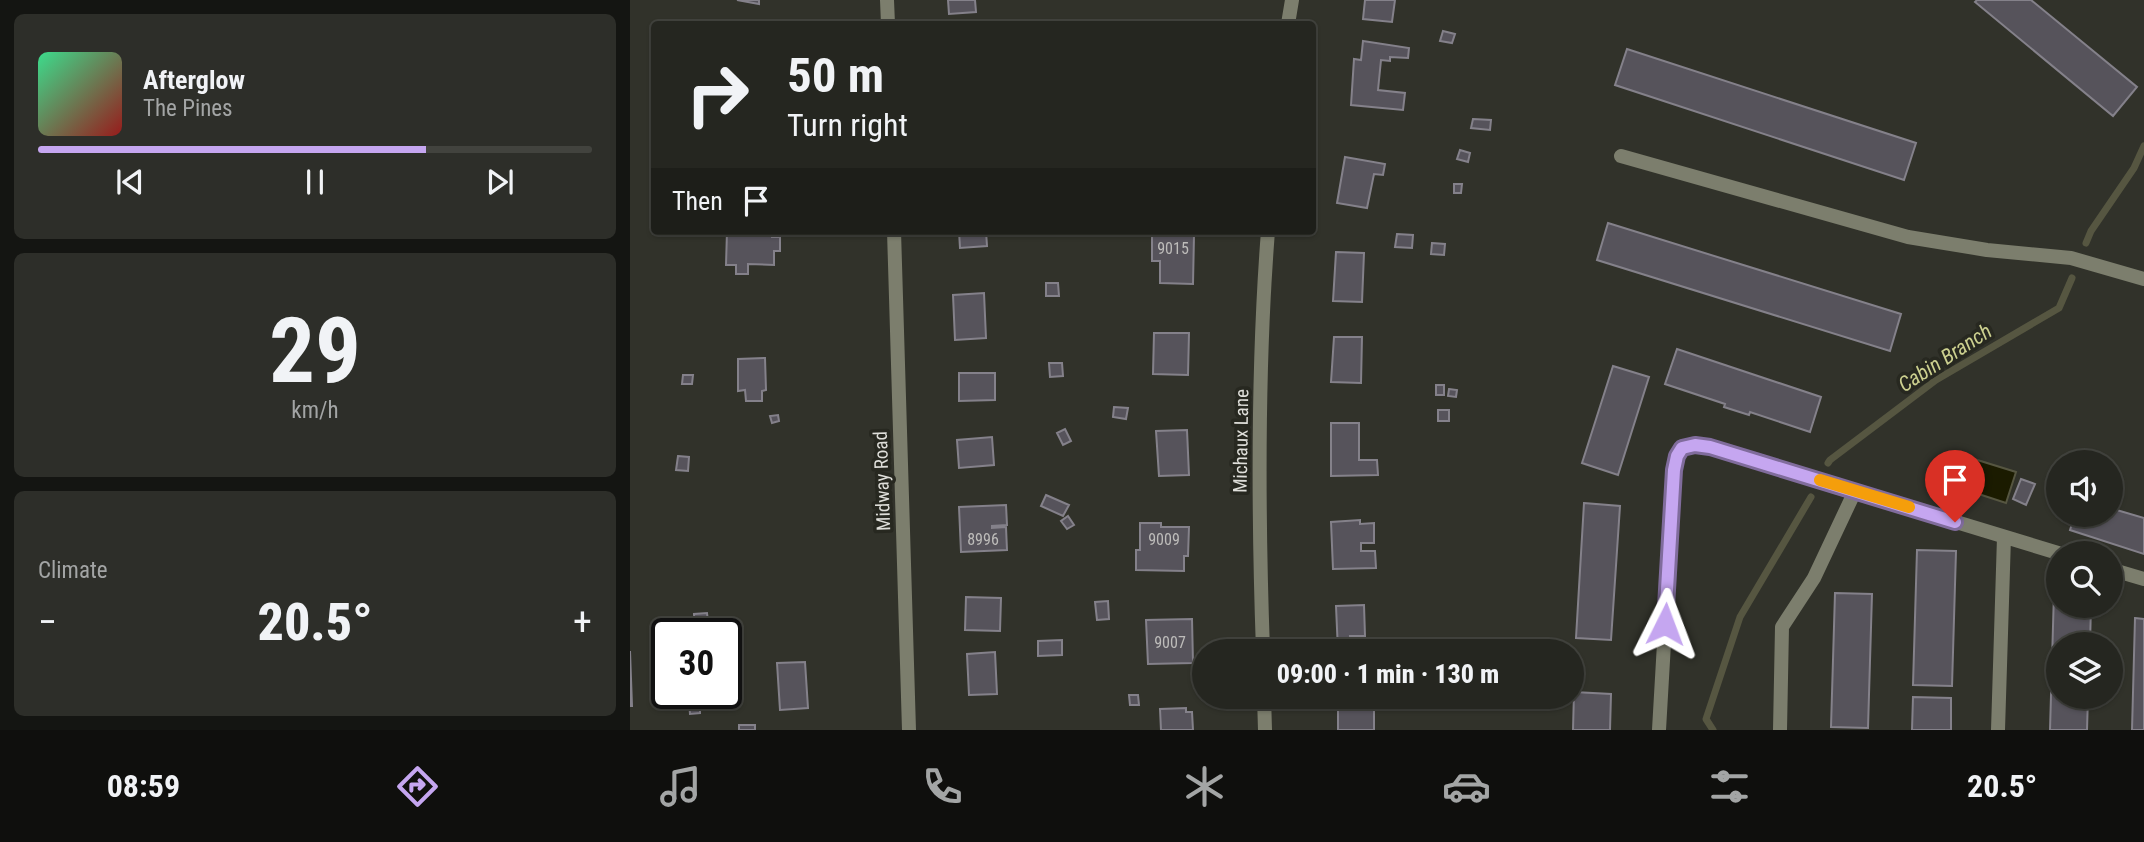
<!DOCTYPE html>
<meta charset="utf-8">
<style>
body{margin:0;font-family:"Roboto Condensed",sans-serif;background:#2d2e29;color:#f1f3f6;height:100vh;display:flex;flex-direction:column;font-size:26px;white-space:nowrap}
*{box-sizing:border-box;margin:0}
p{font-size:23px;color:#a3a5a5}
.icon{flex:none;width:38px;height:38px;fill:none;stroke:currentColor;stroke-width:2;stroke-linecap:round;stroke-linejoin:round}
.map{position:relative;flex:1;overflow:hidden}
.details{display:flex;flex-direction:column;gap:14px;padding:14px;background:#141512;width:630px}
.details>*{flex:none}
.guide{position:absolute;left:21px;top:21px;width:665px;height:214px;border-radius:7px;box-shadow:0 2px 5px #0004,0 0 0 2px #42433e;background:#252620;color:#f1f3f6;overflow:hidden}
.fabs{position:absolute;left:1416px;top:450px;display:grid;gap:14px}
.fabs a{display:grid;place-items:center;width:77px;height:77px;border-radius:50%;background:#252620;box-shadow:0 2px 5px #0004,0 0 0 2px #42433e;font-size:35px}
.speed{position:absolute;left:21px;top:618px;display:flex;gap:14px;font-size:35px;font-weight:700;text-align:center}
.speed>*{display:grid;place-content:center;width:91px;height:91px;border-radius:50%;background:#252620;box-shadow:0 2px 5px #0004,0 0 0 2px #42433e;line-height:1}
.speed .limit{border:4px solid #111;border-radius:10px;background:#fff;color:#111}
.pin{position:absolute;display:grid;place-items:center;width:60px;height:60px;color:#fff;margin:-72px -30px;border-radius:50% 50% 50% 0;rotate:-45deg;box-shadow:0 0 7px #0007}
.pin .icon{rotate:45deg}
.me{position:absolute;width:77px;margin:-38px;rotate:3deg;stroke-linejoin:round;filter:drop-shadow(0 0 5px #0008)}
.turn{display:flex;align-items:center;gap:24px;height:147px;padding:0 21px;font-size:32px}
.turn .icon{width:91px;height:91px;stroke-width:2.5}
.turn b{display:block;font-size:49px;line-height:60px}
.then{display:flex;align-items:center;height:66px;padding:0 21px;background:#0003;gap:14px;font-size:26px}
.big{font-size:52px;font-weight:800;line-height:1.1}
.details .widget{flex:1;display:flex;flex-direction:column;justify-content:center;gap:10px;min-width:0;padding:0 24px;border-radius:10px;background:#2d2e29}
.details .dial{align-items:center;gap:0}
.dial b{font-size:91px;line-height:1}
.song{display:flex;align-items:center;gap:21px}
.cover{width:84px;height:84px;border-radius:10px;background:linear-gradient(135deg,hsl(150 70% 55%),hsl(0 70% 35%))}
.played{height:7px;border-radius:4px;background:linear-gradient(90deg,#c5a6f0 70%,#42433e 70%)}
.keys{display:flex;justify-content:space-around;direction:ltr}
.heat{display:flex;justify-content:space-between;align-items:center;font-size:38px;direction:ltr}
.trip{position:absolute;left:562px;top:639px;width:392px;height:70px;border-radius:35px;background:#252620;box-shadow:0 2px 5px #0004,0 0 0 2px #42433e;font-weight:800;line-height:70px;text-align:center}
.tabs{display:flex;height:112px;justify-content:space-around;align-items:center;background:#0f0f0d;color:#a3a5a5}
.tabs .icon{width:49px;height:49px}
.tabs .active{color:#c5a6f0}
.tabs b{font-size:32px;color:#f1f3f6}
main{display:flex;flex:1;min-height:0}
.map>svg:first-child{display:block}
</style>
<main>
<section class="details">
<div class="widget">
<div class="song"><i class="cover"></i><div><b>Afterglow</b><p>The Pines</p></div></div>
<div class="played"></div>
<div class="keys"><svg class="icon" aria-label="previous" viewBox="0 0 24 24"><path d="M18 5L8 12l10 7zM5 5v14"/></svg><svg class="icon" aria-label="pause" viewBox="0 0 24 24"><path d="M8 5v14M16 5v14"/></svg><svg class="icon" aria-label="next" viewBox="0 0 24 24"><path d="M6 5l10 7-10 7zM19 5v14"/></svg></div>
</div>
<div class="widget dial"><b>29</b><p>km/h</p></div>
<div class="widget"><p>Climate</p>
<div class="heat"><a>−</a><b class="big">20.5°</b><a>+</a></div>
</div>
</section>
<div class="map">
<svg width="1514" height="730" viewBox="0 0 1514 730">
<rect width="100%" height="100%" fill="#31322a"/>
<!-- water -->
<path fill="#1b1b00" stroke="#565641" stroke-width="2" d="M1328,454L1386,472L1376,503L1318,484Z"/>
<g fill="none" stroke-linecap="round" stroke-linejoin="round">
<!-- stream -->
<path stroke="#565641" stroke-width="7" d="M1456,243L1461,231L1504,168L1514,146
M1198,463L1200,460L1306,380L1429,308L1442,278
M1083,730L1076,719L1110,617L1181,497"/>
</g>
<!-- building -->
<path fill="#56535b" stroke="#84818a" stroke-width="2" d="M107,0H129V4Z
M318,0H345L346,12L319,14Z
M735,0H765L762,22L733,19Z
M1347,0H1401L1507,87L1483,116L1345,2Z
M813,31L825,34L822,43L810,41Z
M733,41L779,48L778,58L760,57V61L751,60L748,90L775,93L773,110L721,105L724,59L731,60Z
M997,49L1286,143L1274,180L985,85Z
M843,119L861,120L860,130L841,128Z
M830,150L840,153L838,162L827,159Z
M715,157L755,164L753,175L744,174L737,208L707,203Z
M824,184H832L831,193H824Z
M978,223L1271,314L1260,351L967,260Z
M97,231H142V237H150V251H144V265L118,264V274H106V265H96Z
M329,231H356L357,246L330,248Z
M522,234L564,235L563,284L530,283V261H522Z
M767,234L783,235L782,248L765,247Z
M802,243L815,244L814,255L801,254Z
M706,252L734,253L732,302L703,301Z
M416,283H428L429,296H416Z
M354,293L356,338L325,340L323,295Z
M524,333H559L558,375L523,374Z
M704,337H732L731,383L701,382Z
M1047,349L1191,397L1180,432L1120,412L1119,415L1094,407L1095,404L1035,384Z
M135,358L136,390L132,391V401H116L115,390L108,391V359Z
M419,363H432L433,376L420,377Z
M983,366L1019,377L988,475L952,463Z
M329,373H365V400L329,401Z
M53,375H63L62,384H52Z
M806,385H814V395H806Z
M819,389L827,390L826,397L818,396Z
M484,407L498,408L496,419L483,417Z
M808,410H819V421H808Z
M148,415L149,421L142,423L140,416Z
M701,423H729V460H747L748,475L701,476Z
M435,429L441,441L433,445L427,433Z
M557,430L559,475L529,476L526,431Z
M362,437L364,465L329,468L327,440Z
M48,456L59,457L58,471L46,470Z
M1391,479L1405,484L1396,505L1383,499Z
M416,495L439,505L433,516L411,506Z
M954,503L990,506L981,640L946,638Z
M376,505L377,525L362,526V528L376,527L377,550L331,552L329,507Z
M1480,508L1514,518V554L1440,530L1445,514H1480Z
M438,516L444,525L437,529L431,521Z
M730,520V524L744,523V543H731V551H745L746,568L703,569L701,522Z
M510,523H531V527H559L558,556H554V571L506,570V550H510Z
M1287,550L1326,551L1322,686L1283,685Z
M1424,592L1428,593V606H1461L1460,644H1428V696H1458L1457,730H1420Z
M1205,593L1242,594L1238,728L1201,727Z
M336,597L371,598L370,631L335,630Z
M478,601L479,619L467,620L465,602Z
M734,605L735,636H720L721,651H708L706,606Z
M77,613L79,629L65,631L64,614Z
M1505,618L1514,619V730H1502Z
M562,619L563,663L518,664L516,620Z
M432,640V655L408,656V641Z
M0,651L2,706H0Z
M365,652L367,694L339,695L337,654Z
M175,662L178,708L150,710L147,663Z
M96,684H103V693H96Z
M944,692L981,694L980,730H943Z
M499,695H508L509,705H500Z
M1283,697L1321,698V730H1282Z
M59,701H70V713L60,714Z
M708,701H744V730H708Z
M556,708V712H562L563,730H531L530,709Z
M109,725H125V730H109Z"/>
<g fill="none" stroke-linecap="round" stroke-linejoin="round">
<!-- minor -->
<path stroke="#7c7e6d" stroke-width="14" d="M257,0L258,24
M658,24L662,0
M991,156L1278,237L1357,250L1441,258L1514,279
M264,231L279,730
M1480,569L1514,579
M633,651C628,511 627,371 638,231
M634,696L635,730
M1029,730L1044,470L1047,456L1052,448L1065,445L1080,447L1428,553
M1150,730L1152,627L1184,578L1225,491
M1368,730L1374,537"/>
</g>
<g fill="none" stroke-linecap="round" stroke-linejoin="round">
<!-- route casing -->
<g stroke="#806c9c" stroke-width="18">
<path id="route" d="M1035,624L1044,470L1047,456L1052,448L1065,445L1080,447L1325,522"/>
</g>
<!-- route -->
<use href="#route" stroke="#c5a6f0" stroke-width="12"/>
<!-- slow -->
<path stroke="#f59e0b" stroke-width="12" d="M1190,480L1279,507"/>
</g>
<g text-anchor="middle" dominant-baseline="central" stroke-width="7" stroke-linejoin="round" paint-order="stroke">
<!-- number labels -->
<g font-size="16" fill="#bdbcba">
<text x="543" y="248">9015</text>
<text x="353" y="539">8996</text>
<text x="534" y="539">9009</text>
<text x="540" y="642">9007</text>
</g>
<!-- street labels -->
<g font-size="19" fill="#dfdfda" stroke="#272820">
<text transform="translate(611 441) rotate(-89)">Michaux Lane</text>
<text transform="translate(252 481) rotate(-92)">Midway Road</text>
</g>
<!-- water labels -->
<g font-size="21" font-style="italic" fill="#ccd08f" stroke="#272820">
<text transform="translate(1315 358) rotate(-33)">Cabin Branch</text>
</g>
</g>
</svg>
<div class="fabs">
<a><svg class="icon" aria-label="sound" viewBox="0 0 24 24"><path d="M4 9h4l5-4v14l-5-4H4zM17 9q2 3 0 6"/></svg></a>
<a><svg class="icon" aria-label="search" viewBox="0 0 24 24"><circle cx="10" cy="10" r="6"/><path d="M15 15l6 6"/></svg></a>
<a><svg class="icon" aria-label="layers" viewBox="0 0 24 24"><path d="M12 4l9 5-9 5-9-5zM3 14l9 5 9-5"/></svg></a>
</div>
<div class="speed"><div class="limit">30</div></div>
<div class="pin" style="left:1325px;top:522px;background:#d93025"><svg class="icon" aria-label="arrive" viewBox="0 0 24 24"><path d="M6 21V4h12l-3 4 3 4H6"/></svg></div>
<svg class="me" style="left:1035px;top:624px" viewBox="-20 -20 40 40"><path d="M0-17L14 15 0 8-14 15z" fill="#c5a6f0" stroke="#fff" stroke-width="4"/></svg>
<div class="trip">09:00 · 1 min · 130 m</div>
<div class="guide">
<div class="turn"><svg class="icon" aria-label="right" viewBox="0 0 24 24"><path d="M7 20v-9h11M14 6l5 5-5 5"/></svg><div><b>50 m</b>Turn right</div></div>
<div class="then">Then<svg class="icon" aria-label="arrive" viewBox="0 0 24 24"><path d="M6 21V4h12l-3 4 3 4H6"/></svg></div>
</div>
</div>
</main>
<nav class="tabs">
<b>08:59</b>
<svg class="icon active" aria-label="directions" viewBox="0 0 24 24"><path d="M12 3l9 9-9 9-9-9zM9 14v-3h6M13 9l2 2-2 2"/></svg>
<svg class="icon" aria-label="music" viewBox="0 0 24 24"><path d="M9 18V5l10-2v13"/><circle cx="6" cy="18" r="3"/><circle cx="16" cy="16" r="3"/></svg>
<svg class="icon" aria-label="phone" viewBox="0 0 24 24"><path d="M5 4h4l2 5-3 2q2 4 5 5l2-3 5 2v4C11 20 4 13 5 4z"/></svg>
<svg class="icon" aria-label="climate" viewBox="0 0 24 24"><path d="M12 3v18M4 7l16 10M4 17L20 7"/></svg>
<svg class="icon" aria-label="car" viewBox="0 0 24 24"><path d="M5 17H2v-5l4-1 3-4h7l3 4 3 1v5h-3M9 17h6M6 11h13"/><circle cx="7" cy="17" r="2"/><circle cx="17" cy="17" r="2"/></svg>
<svg class="icon" aria-label="filters" viewBox="0 0 24 24"><path d="M4 7h16M4 17h16"/><circle cx="9" cy="7" r="2"/><circle cx="15" cy="17" r="2"/></svg>
<b>20.5°</b>
</nav>
